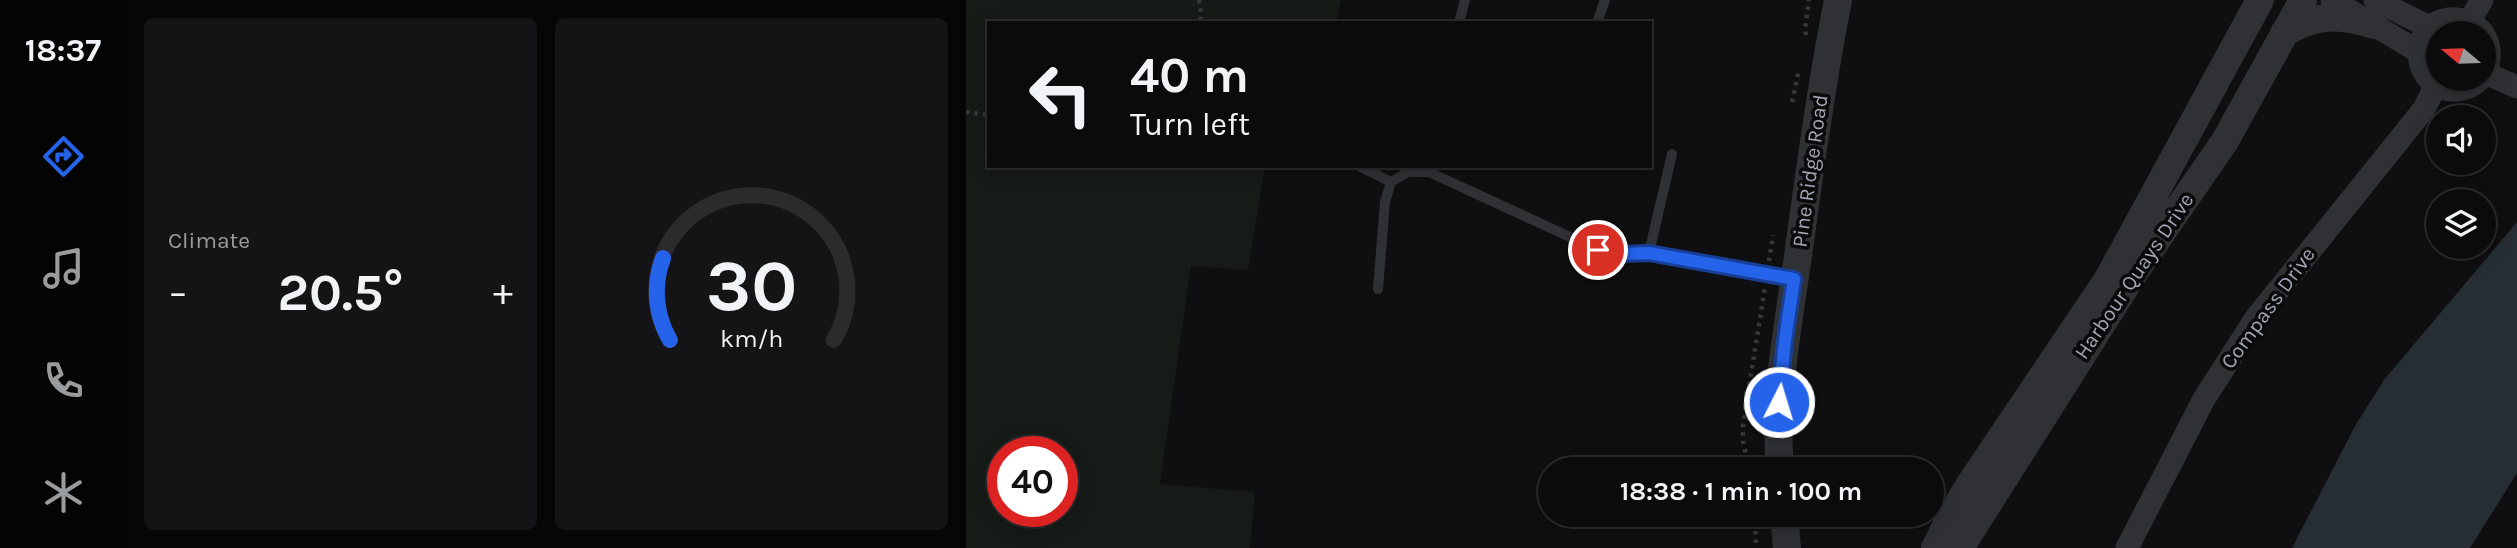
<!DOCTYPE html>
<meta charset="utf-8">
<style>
body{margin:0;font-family:Karla,sans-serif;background:#141416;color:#f1f3f6;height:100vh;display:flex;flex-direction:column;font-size:26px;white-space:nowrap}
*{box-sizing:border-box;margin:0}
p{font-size:23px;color:#9a9b9d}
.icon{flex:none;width:38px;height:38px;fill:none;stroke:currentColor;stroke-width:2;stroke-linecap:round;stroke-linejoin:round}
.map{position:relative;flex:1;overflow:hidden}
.panel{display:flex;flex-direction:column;gap:18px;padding:18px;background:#060607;width:840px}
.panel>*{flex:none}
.hud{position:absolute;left:21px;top:21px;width:665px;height:147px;border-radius:0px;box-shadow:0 4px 18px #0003,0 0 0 2px #2b2b2e;background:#0b0b0d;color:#f1f3f6;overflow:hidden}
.needle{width:46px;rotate:289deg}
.buttons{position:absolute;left:1460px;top:21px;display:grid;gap:14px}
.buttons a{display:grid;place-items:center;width:70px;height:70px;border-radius:50%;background:#0b0b0d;box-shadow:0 4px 18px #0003,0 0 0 2px #2b2b2e;font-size:35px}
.speed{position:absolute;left:21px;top:436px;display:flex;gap:14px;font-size:35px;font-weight:700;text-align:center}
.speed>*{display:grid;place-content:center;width:91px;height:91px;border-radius:50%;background:#0b0b0d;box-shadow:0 4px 18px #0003,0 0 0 2px #2b2b2e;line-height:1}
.speed .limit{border:10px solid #d22;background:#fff;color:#111}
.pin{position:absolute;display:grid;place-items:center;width:60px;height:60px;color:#fff;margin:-30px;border:4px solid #fff;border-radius:50%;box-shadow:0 2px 7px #0007}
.me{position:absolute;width:77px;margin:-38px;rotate:5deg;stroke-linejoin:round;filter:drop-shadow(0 0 5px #0008)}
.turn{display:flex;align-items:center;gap:24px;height:147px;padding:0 28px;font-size:32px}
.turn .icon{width:91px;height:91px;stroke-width:2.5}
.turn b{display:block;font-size:49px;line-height:60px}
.big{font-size:52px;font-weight:700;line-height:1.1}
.panel .tile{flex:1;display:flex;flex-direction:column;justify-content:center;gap:10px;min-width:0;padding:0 24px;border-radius:10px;background:#141416}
.panel .dial{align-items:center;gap:0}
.dial svg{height:182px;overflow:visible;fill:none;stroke:#2b2b2e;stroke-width:7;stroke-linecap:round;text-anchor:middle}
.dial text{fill:#f1f3f6;stroke:none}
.heat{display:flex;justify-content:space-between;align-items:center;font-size:38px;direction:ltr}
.panel .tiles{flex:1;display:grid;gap:18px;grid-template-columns:repeat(2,1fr)}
.trip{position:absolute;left:572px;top:457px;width:406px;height:70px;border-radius:35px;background:#0b0b0d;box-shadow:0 4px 18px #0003,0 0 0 2px #2b2b2e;font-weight:700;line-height:70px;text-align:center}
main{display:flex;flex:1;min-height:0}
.tabs{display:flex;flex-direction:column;width:126px;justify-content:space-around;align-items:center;background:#040405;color:#9a9b9d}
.tabs .icon{width:49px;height:49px}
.tabs .active{color:#2563eb}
.tabs b{font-size:32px;color:#f1f3f6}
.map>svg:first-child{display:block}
</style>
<main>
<nav class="tabs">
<b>18:37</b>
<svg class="icon active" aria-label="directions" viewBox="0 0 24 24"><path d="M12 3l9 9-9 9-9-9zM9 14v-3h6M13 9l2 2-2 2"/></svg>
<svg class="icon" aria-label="music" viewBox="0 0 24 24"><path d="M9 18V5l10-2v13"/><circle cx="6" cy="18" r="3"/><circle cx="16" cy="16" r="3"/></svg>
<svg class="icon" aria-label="phone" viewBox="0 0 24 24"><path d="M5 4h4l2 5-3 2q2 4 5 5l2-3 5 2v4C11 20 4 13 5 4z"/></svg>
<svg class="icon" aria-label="climate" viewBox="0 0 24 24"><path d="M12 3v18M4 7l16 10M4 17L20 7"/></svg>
</nav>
<section class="panel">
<div class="tiles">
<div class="tile"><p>Climate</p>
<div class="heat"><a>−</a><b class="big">20.5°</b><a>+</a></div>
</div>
<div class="tile dial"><svg viewBox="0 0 100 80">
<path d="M14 69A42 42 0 1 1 86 69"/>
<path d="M14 69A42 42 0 0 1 11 33" stroke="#2563eb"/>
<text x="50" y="56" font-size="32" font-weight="700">30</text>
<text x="50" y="72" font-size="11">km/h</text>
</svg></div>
</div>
</section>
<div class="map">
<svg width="1551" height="548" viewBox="0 0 1551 548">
<rect width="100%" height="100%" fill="#0f0f11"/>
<!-- green -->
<path fill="#161b17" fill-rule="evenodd" d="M0,0H375L370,23H23V166H299L282,270L225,266L194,484L289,492L284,548H0ZM37,452H96V511H37Z"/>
<!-- water -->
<path fill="#262d33" d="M1551,222V473L1504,548H1326L1389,426L1418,380Z"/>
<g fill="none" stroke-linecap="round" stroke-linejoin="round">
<!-- path -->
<path stroke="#36383c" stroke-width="4.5" stroke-dasharray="3.5 5" stroke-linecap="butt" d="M233,0L235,13L234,23
M840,35L839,29L843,0
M826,102L833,69
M0,112L23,115
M803,261L807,235
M783,469L777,441V424L799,287
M789,514L790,548"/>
<!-- service -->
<path stroke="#303135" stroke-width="10" d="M493,23L499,0
M631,23L639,0
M395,167L425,182
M683,253L706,154
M412,289L419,202L425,182L442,172H463L632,250L657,254L683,253L828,279"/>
<!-- minor -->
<path stroke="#303135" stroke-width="23" d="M1366,0L1453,52
M1409,0L1465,28
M1503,22L1516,0
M1517,34C1526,47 1525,62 1517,75
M1519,73L1551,87
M1514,79C1508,86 1499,89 1490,90C1446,92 1439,25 1483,19C1496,18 1509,23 1517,33
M1161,548L1238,399L1290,318L1458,109L1470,85"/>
<!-- tertiary -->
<path stroke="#303135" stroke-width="28" d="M1318,33C1350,14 1374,14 1408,25
M814,469C808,399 821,332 831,263C843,175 855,87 872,0
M818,514L821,548
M969,548L986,514L1004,484L1142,279L1294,0
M994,548L1168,273L1259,141L1337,0"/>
</g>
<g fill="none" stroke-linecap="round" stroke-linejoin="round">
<!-- route casing -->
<g stroke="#184099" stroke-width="18">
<path id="route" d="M632,250L657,254L683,253L828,279L819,340L813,402"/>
</g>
<!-- route -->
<use href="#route" stroke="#2563eb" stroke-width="12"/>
</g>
<g text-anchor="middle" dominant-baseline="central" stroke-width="7" stroke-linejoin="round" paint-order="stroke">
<!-- street labels -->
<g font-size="21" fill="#a1a4b1" stroke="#0a0a0b">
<text transform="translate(844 171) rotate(-82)">Pine Ridge Road</text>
<text transform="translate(1168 276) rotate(-56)">Harbour Quays Drive</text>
<text transform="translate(1302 308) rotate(-54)">Compass Drive</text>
</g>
</g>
</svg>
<div class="buttons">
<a><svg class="needle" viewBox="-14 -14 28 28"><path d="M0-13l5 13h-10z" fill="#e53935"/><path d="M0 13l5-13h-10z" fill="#9a9b9d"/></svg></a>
<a><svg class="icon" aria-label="sound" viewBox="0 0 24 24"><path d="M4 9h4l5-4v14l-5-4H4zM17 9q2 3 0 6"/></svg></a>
<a><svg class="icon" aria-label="layers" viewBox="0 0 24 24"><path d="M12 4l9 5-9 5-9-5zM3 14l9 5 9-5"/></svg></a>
</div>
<div class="speed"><div class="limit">40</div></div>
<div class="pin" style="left:632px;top:250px;background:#d93025"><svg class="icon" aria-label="arrive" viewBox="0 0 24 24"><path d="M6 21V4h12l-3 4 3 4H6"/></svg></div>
<svg class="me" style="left:813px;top:402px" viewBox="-20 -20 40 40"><circle r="17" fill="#2563eb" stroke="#fff" stroke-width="3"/><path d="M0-11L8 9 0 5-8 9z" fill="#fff"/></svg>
<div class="trip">18:38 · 1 min · 100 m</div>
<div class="hud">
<div class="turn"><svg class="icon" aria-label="left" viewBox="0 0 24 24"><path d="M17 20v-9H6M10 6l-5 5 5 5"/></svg><div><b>40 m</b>Turn left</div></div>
</div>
</div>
</main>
